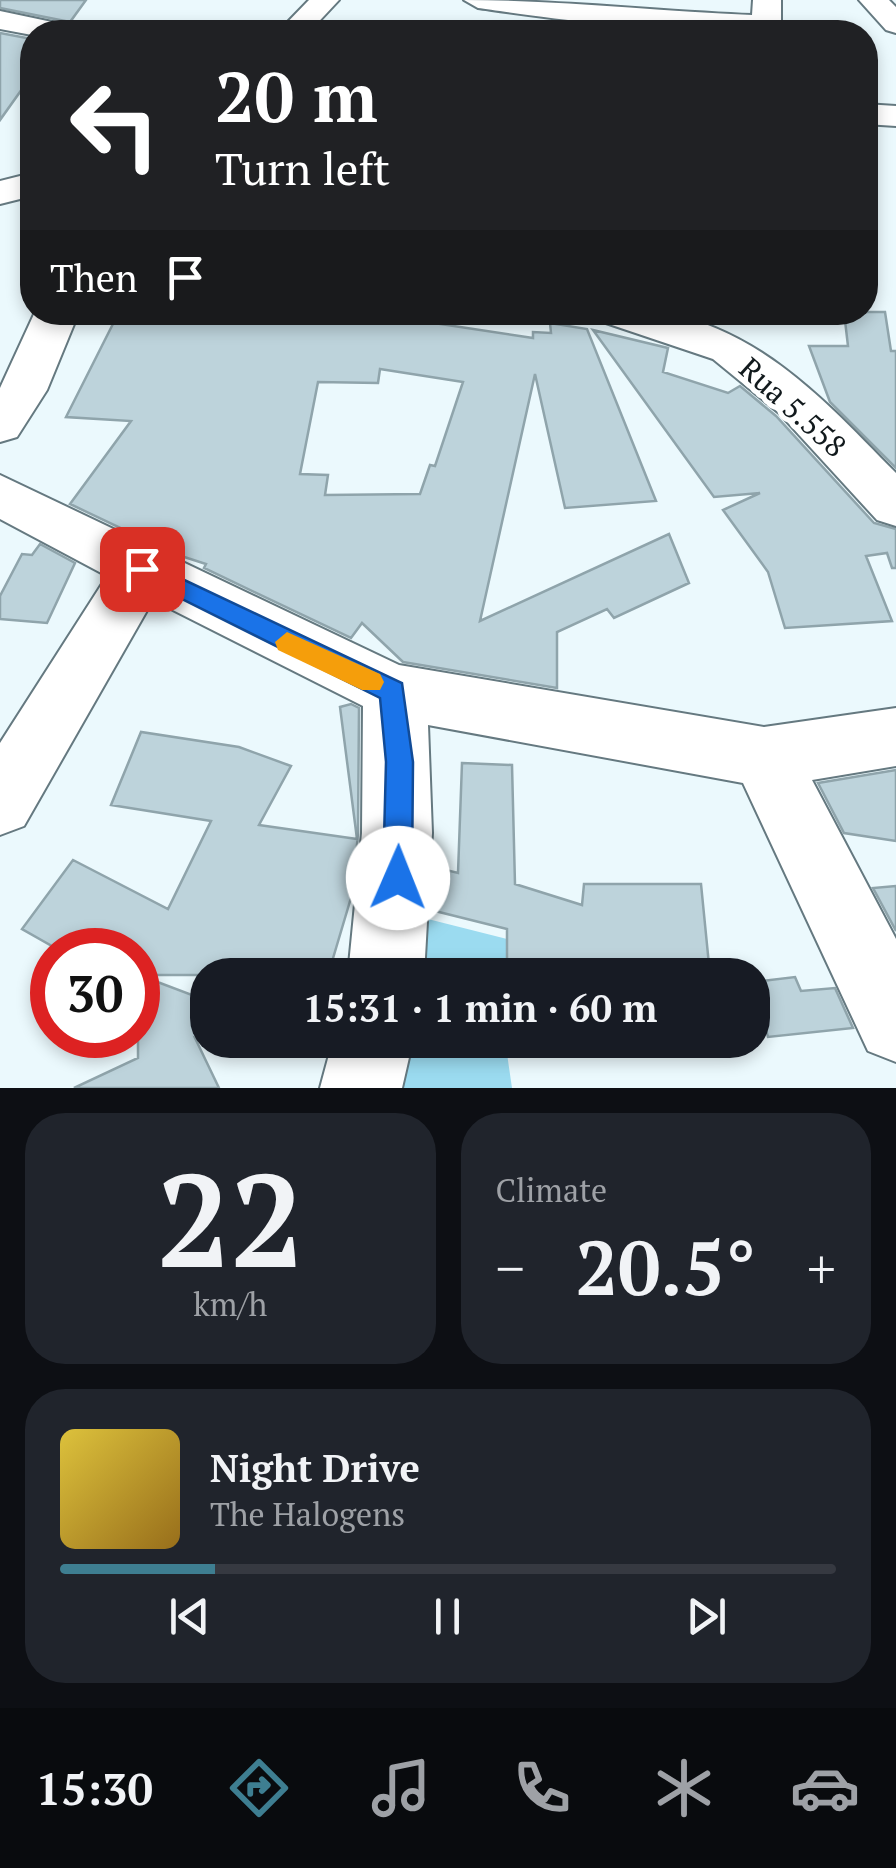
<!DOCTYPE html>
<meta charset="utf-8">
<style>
body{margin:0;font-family:"PT Serif",serif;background:#20242c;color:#f1f3f6;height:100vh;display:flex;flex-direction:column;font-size:38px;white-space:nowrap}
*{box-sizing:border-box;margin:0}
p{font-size:32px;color:#9ea1a6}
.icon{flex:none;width:55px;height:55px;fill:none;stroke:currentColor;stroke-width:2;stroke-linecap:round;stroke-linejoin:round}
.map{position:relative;height:1088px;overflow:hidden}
.drawer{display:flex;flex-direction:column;gap:25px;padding:25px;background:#0d0f14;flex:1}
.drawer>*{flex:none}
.hud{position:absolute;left:20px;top:20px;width:858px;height:305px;border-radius:40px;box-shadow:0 5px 15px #0003;background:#202124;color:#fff;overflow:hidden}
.speed{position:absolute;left:30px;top:928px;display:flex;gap:20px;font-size:50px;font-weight:700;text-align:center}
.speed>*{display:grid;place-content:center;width:130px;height:130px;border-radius:50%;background:#171b24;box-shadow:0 5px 15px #0003;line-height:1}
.speed .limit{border:15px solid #d22;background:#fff;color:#111}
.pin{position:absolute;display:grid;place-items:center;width:85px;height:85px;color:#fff;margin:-42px;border-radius:20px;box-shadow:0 5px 15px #0006}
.me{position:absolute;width:110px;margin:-55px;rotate:1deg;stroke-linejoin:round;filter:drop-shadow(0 0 8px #0008)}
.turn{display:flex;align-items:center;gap:35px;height:210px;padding:0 30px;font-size:45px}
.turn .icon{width:130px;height:130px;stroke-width:2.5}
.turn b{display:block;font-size:70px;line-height:85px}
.then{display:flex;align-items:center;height:95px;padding:0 30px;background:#0003;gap:20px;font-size:38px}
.big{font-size:75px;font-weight:700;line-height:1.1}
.drawer .tile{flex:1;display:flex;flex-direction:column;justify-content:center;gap:15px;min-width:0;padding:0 35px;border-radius:40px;background:#20242c}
.drawer .dial{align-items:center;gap:0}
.dial b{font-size:130px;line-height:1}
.song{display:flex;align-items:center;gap:30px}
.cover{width:120px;height:120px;border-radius:15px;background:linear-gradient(135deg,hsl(50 70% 55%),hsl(40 70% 35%))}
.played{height:10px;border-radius:5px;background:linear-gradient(90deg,#3e7e91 20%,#363941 20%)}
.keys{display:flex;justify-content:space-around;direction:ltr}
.heat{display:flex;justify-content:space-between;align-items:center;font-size:55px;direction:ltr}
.drawer .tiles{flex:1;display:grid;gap:25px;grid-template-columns:1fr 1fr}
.tile:last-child{grid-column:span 2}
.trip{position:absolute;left:190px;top:958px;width:580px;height:100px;border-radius:40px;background:#171b24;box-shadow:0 5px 15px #0003;font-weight:700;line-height:100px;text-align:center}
.dock{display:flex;height:160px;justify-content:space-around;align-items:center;background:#090b0e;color:#9ea1a6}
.dock .icon{width:70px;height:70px}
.dock .active{color:#3e7e91}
.dock b{font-size:45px;color:#f1f3f6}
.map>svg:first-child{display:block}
</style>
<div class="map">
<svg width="896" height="1088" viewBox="0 0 896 1088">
<rect width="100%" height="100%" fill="#ebf9fd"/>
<!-- green -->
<path fill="#9bdbf0" d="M408,914L507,939L505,975H400Z
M392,1040H505L512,1088H386Z"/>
<!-- building -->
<path fill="#bdd3db" stroke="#8fa4ab" stroke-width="2.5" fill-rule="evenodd" d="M0,0H86L70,22L0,8Z
M0,33L32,39V75L0,120Z
M119,312H361L533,338V332L551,333L550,323L587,329L656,501L565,508L535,374L480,621L669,534L689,583L614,618L607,609L557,632V688L403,662L362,623L351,638L204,568L206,564L175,554L70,504L131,421L66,417ZM380,369L463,382L435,466L430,465L420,494L325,495L328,475L300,474L318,382L378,383Z
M844,312H885L891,351H896V468L830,402L809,346H848Z
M593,330L668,348L663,372L728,393L740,386L776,416L874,523L896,529V568H892L887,553L866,556L892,621L785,628L768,572L723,510L760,493L714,497Z
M40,544L75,563L47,623L0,619V596L22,554L32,555Z
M351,704L359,708L358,833L353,891L328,975H139L208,1001V1040H222L219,1048L195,1038L219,1088H74L138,1058V950H59L22,929L73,860L168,909L211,821L111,805L141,732L239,747L291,766L259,825L357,839L340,707Z
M462,763L512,765L515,884L582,905L584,884H701L710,975H507V929L431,910L434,867L458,873Z
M896,770V841L844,833L818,783Z
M896,886V931L873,888Z
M795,977L801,991L835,988L853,1028L768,1037L753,982Z"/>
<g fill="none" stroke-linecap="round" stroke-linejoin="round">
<!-- minor casing -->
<g stroke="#657980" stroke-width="4">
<path id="minor" d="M309,0H339L309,32H278Z
M464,0C560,0 655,11 752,15L753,0H781V21C761,50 522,14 478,8Z
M859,0H889L896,7V33L886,30Z
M0,11L71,26L75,32L32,35L0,29Z
M865,104L896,106V126L865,124Z
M32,173V196L0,204V181Z
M35,312H79L47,390L17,437L0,442V388Z
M597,312C619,312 644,309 666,313C764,332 829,405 896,473V526L877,520L779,413L713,359L603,322Z
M0,475L399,665L764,727L896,708V766L812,780L896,939V1062L868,1051L743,783L428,725L432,833L424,975H348L362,833L363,706L153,600L24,826L0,835V743L107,576L0,519Z
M333,1040H413L402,1088H320Z"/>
</g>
<!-- minor -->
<use href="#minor" fill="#fff" fill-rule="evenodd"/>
</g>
<!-- route -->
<path fill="#1a73e8" stroke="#114b97" stroke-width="2.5" d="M142,560L402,683L413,762L412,878L408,889L398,893L387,889L383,878L386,762L380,698L134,575V562Z"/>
<!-- slow -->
<path fill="#f59e0b" d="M287,632L380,674L384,682L380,690H362L278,650L275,642Z"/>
<g text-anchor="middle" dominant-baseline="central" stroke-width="10" stroke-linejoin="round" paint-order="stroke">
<!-- street labels -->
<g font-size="30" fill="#11191c" stroke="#fff">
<text transform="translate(793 407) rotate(42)">Rua 5.558</text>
</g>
</g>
</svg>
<div class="speed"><div class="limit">30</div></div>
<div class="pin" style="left:142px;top:569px;background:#d93025"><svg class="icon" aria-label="arrive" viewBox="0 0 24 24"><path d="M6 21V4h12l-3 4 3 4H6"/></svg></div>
<svg class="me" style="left:398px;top:878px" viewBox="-20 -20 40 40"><circle r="19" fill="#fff"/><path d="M0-13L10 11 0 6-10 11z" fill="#1a73e8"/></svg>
<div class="trip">15:31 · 1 min · 60 m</div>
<div class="hud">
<div class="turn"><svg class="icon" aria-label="left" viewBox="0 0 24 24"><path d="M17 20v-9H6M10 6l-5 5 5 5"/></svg><div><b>20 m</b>Turn left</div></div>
<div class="then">Then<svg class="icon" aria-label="arrive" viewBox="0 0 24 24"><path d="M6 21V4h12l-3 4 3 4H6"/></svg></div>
</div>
</div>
<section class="drawer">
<div class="tiles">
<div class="tile dial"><b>22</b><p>km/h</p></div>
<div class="tile"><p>Climate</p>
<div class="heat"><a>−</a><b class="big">20.5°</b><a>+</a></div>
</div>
<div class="tile">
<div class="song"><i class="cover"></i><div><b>Night Drive</b><p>The Halogens</p></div></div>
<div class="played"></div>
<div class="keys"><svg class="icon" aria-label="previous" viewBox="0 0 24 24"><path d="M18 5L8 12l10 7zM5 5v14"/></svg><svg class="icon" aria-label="pause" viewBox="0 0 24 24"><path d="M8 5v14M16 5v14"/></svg><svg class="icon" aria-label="next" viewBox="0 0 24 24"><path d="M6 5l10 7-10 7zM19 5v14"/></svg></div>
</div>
</div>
</section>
<nav class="dock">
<b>15:30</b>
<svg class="icon active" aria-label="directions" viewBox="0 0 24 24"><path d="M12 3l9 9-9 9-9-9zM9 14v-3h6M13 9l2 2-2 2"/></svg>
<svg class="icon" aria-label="music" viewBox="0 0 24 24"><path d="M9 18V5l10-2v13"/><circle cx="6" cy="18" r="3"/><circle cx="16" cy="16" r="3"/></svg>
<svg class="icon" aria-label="phone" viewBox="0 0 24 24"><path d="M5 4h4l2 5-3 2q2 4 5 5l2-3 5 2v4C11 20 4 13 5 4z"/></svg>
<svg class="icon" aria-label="climate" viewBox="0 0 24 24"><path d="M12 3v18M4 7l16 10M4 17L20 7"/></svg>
<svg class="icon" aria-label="car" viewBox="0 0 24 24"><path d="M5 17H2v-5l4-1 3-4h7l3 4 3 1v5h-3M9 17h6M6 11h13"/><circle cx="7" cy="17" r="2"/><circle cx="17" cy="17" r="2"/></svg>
</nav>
